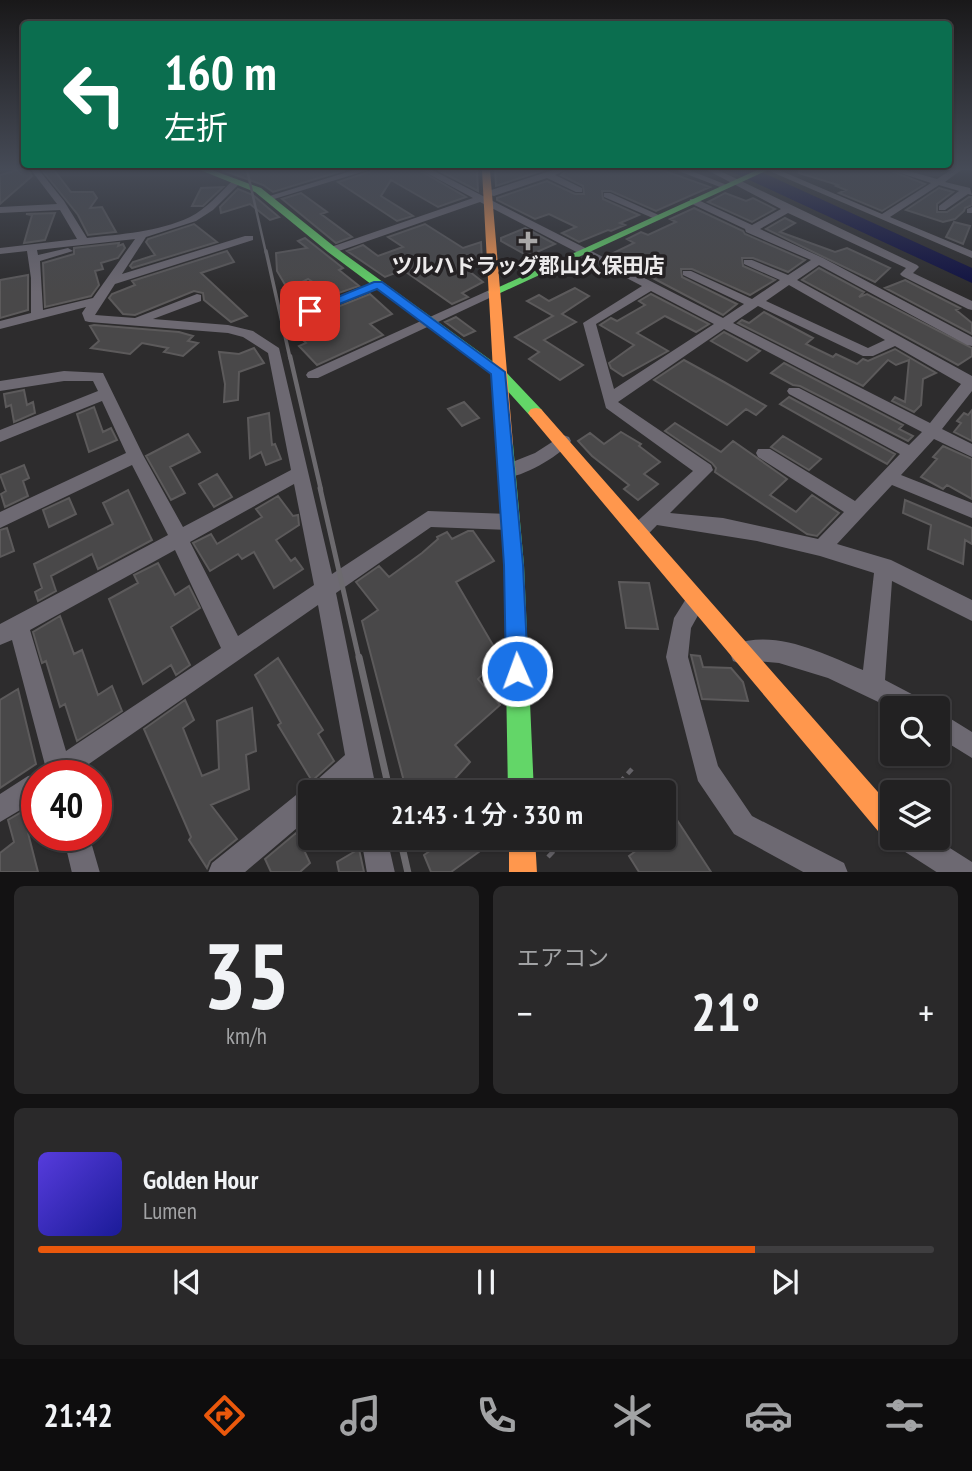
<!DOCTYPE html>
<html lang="ja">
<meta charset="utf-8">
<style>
body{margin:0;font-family:"PT Sans Narrow","Noto Sans JP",sans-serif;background:#2a292a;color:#f1f3f6;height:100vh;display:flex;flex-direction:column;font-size:26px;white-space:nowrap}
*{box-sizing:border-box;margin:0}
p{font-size:23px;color:#a2a3a5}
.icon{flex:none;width:38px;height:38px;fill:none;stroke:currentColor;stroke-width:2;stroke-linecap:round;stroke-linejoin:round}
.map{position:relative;height:872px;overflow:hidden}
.drawer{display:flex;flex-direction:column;gap:14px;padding:14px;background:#131213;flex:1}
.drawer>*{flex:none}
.guide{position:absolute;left:21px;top:21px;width:931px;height:147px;border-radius:7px;box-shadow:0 2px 5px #0004,0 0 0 2px #3f3e40;background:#0b6e4f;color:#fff;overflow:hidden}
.controls{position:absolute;left:880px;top:696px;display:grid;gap:14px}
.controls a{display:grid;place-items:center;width:70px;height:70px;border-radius:7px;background:#222122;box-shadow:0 2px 5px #0004,0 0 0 2px #3f3e40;font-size:35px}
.speed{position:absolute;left:21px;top:760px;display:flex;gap:14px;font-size:35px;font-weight:700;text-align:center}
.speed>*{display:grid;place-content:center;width:91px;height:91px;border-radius:50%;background:#222122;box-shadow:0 2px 5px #0004,0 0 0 2px #3f3e40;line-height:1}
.speed .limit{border:10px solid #d22;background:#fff;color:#111}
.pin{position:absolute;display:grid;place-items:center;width:60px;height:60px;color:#fff;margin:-30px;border-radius:14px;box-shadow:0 4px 10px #0006}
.me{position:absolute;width:77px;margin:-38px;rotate:358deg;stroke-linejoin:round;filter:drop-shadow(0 0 5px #0008)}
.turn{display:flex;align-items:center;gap:24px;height:147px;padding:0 28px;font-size:32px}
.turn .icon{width:91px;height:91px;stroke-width:2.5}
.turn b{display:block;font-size:49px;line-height:60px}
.big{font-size:52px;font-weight:600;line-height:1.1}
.drawer .card{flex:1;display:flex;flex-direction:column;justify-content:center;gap:10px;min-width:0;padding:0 24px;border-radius:10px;background:#2a292a}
.drawer .dial{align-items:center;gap:0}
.dial b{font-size:91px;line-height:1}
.song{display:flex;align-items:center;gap:21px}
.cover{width:84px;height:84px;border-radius:10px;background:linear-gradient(135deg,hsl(250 70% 55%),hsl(240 70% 35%))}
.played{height:7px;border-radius:4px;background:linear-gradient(90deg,#ea580c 80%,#3f3e40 80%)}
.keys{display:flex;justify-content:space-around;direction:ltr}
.heat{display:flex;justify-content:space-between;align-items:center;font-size:38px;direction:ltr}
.drawer .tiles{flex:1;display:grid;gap:14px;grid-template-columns:1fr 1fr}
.card:last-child{grid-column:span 2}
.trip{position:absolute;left:298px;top:780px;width:378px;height:70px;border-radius:7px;background:#222122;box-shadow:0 2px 5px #0004,0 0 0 2px #3f3e40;font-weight:600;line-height:70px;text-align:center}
.tabs{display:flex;height:112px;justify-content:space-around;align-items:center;background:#0e0d0e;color:#a2a3a5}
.tabs .icon{width:49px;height:49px}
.tabs .active{color:#ea580c}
.tabs b{font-size:32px;color:#f1f3f6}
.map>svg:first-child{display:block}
</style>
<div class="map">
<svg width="972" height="873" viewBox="0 0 972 873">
<rect width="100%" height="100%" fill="#2d2c2d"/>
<!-- water -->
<path fill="#101142" d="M728,170H757L972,268V283Z"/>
<!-- building -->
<path fill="#494849" stroke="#5c5a5b" stroke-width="2" d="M18,170H28L32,176L0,204V175Z
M42,170H54L71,192H93L97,198L90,208L102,207L116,232L88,235L78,215Z
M222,170H345L273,192L263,185Z
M375,170H419L466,197L438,207L391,180L381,196L413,216L397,221L338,182Z
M438,170H477L478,191Z
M495,170H544L496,186Z
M568,170H662L710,187L656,211L611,191H602L603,199L639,215L620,223L625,225L611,231L608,230L579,242L562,233L576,227L549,214L535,219L497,200V198L547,181L575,194H584L583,186L561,175Z
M799,170H889L925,184L882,211L839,193L846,190L836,186L838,185L799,173Z
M223,187L203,206H192L201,188Z
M939,188L953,192L937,204V212H947L969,197H972V205L965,208L964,211L955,219L943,222L906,210Z
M238,189L253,195L279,217L270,220L250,204L221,213L220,207Z
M301,193L327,212L321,214L352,237L336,243L282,199Z
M725,193L746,201L753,198L775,209L752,222L708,202Z
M694,208L743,231L745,234L805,260L788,272L753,258H742L743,266L775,280L750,295L692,269H681L682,277L737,304L723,315L609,255L634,243L627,239L641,232L648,235L676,222L670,219Z
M55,213L45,240L24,243L32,215L26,214Z
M785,218L795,223L780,232L835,252L847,248L890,268L875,282L766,229Z
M954,222L970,226L963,244L946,237Z
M194,224L217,242L132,268L130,266L133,262L155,255L146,242L148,239Z
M425,224L463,248L481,242L482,261L465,268L483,282L462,293L468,297L452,304L403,270L385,277L347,251L363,245L378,256L403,247L388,237Z
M525,228L555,244L528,256L501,241V238Z
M305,238L343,268L339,270L359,286L333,295L308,279L302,282L301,286L318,301L305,306L296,298L292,299L282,290L287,288L277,271L276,253L307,248L298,241Z
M119,243L118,246L123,244L125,248L118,258L101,263L103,269L95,271L99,285L91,296L45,307L43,263L74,254V248Z
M227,251L234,262L201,273L247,316L231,322L204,300L203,293L194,291L135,315L123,314L109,298L112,294L135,285L132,281Z
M819,268L864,292L859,297L867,294L972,348V356L958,365L802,280Z
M28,275V310L0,318V280Z
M905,280L960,308L956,310L972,323V334L885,288Z
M575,288L589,296L562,314L576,322L544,340L583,365L560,380L529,359L539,352L515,337L553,316L527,301L539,295L549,301Z
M370,294L392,314L370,324L383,335L317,365L299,346L306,343L295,332L305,328L312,331L320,325L315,319L317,315Z
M651,294L709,324L696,332L665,316L637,333L668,351L623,376L611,368L609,363L634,345L600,325L611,318L617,321L645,305L639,301Z
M764,312L813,338L806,344L833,357L836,354L857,364L863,359L868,361L895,349L936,373L923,379L921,405L914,412L892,401L895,397L905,402L909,360L896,365L888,360L863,386L738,323L742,320L749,323Z
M456,317L475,331L464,336L445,322Z
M94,325L179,332L193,336L188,341L198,343L183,356L164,352L168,348L142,343L130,354L91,348L99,341L90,326Z
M724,332L760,351L747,361L711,341Z
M254,348L264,363L239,372L238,400L224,402L225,384L219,352L239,354Z
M684,360L724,382L766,406L756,415L746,409L727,425L654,380Z
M784,363L903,425L899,429L913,436L908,441L800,386L793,385L771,373Z
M24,390L27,405L33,402L35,413L14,422L11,405L6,407L4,394Z
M789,397L895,454L887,464L858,448L780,404Z
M464,402L479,418L462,426L448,409Z
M94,407L103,432L111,428L117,440L89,452L77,414Z
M972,410V441L954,432L961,423L957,421L964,413L968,415Z
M269,413L272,445L275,444L281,459L266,465L261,452L250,458L248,418Z
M675,423L721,452L733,441L787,479L770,495L796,512L812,495L839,513L817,536L807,534L715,472L716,468L712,463L665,431Z
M621,432L641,444L639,446L660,462L644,474L658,484L638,500L624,489L629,485L592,456L578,441L590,433L604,444Z
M188,434L200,452L170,467L185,493L171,500L146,456Z
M783,436L821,459L809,470L771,447Z
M943,446L972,459V499L947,485L943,489L921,477L937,459L933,457Z
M24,465L29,478L23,481L28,496L5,507L1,494L6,491L0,475Z
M217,474L232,497L214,507L199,484Z
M128,490L152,540L98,569L92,554L51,576L56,591L38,601L35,592L42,588L34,564L113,524L103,503Z
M278,496L293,516L298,515L299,525L276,540L291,561L295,558L303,569L274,588L254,552L242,559L238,554L210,571L193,543L211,534L217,544L262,517L256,509Z
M69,498L76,514L49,527L43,510Z
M905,500L972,528V544L965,540L963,564L928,549L931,525L903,513Z
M7,528L14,551L0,557V530Z
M468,531H473L494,561L456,582L500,657L478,679L500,705L455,745L470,762L452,782L438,793H407L362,621L378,610L356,582L379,566L389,577L422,553L438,539L437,537L447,532L452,539Z
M158,563L175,595L189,586L200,608L171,627L190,665L176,675L171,665L143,684L109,599L138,583L134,575Z
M619,582L649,583L658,629L626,628Z
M60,616L74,654L82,650L98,695L112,686L122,711L77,741L65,704L60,707L46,661L42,663L33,632Z
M691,655L700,656L703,667L731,668L743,682L748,701L702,699Z
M278,658L323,730L318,734L334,761L312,781L278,725L281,723L255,675Z
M18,689L36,764L0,788V700Z
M185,700L194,720L183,728L202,776L219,769L217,721L252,708L256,751L246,755L249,789L211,805L237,839L210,861L207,868L189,840L191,837L144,729Z
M37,803V822L27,829L38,872H0V853L14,842L8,820Z
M677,820L711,872H639L629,856L653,838H663V830Z
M296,833L310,863L300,872H271L265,859Z
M429,838H478L483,849L451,872H431L424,855L434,848Z
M359,849L364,872H339L337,862Z"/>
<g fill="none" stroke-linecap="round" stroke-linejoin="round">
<!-- path -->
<path stroke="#646267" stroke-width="4.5" stroke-dasharray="8 5" stroke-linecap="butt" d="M610,793L632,769
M548,857L566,838"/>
<!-- street -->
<path fill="#6d6972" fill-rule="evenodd" d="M31,170H39L64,201L87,238C121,234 158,232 190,217C206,209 219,194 232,181H238V185L213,210L196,221L146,237L122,274L245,236H253V240L115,284L95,315L135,318L197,294L201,295V301L153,319L228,325L253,331L279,348L332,574L428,511L509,514L515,517L518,522L515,527L509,530L431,527L336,593L377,793H351L350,784L339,793H310V817L244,873H208L212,863L301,791L308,788L345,755L318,605L73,775H37V800L0,822V794L28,776L40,774L45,765L12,640L0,645V624L168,535L132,465L0,528V512L126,453L102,401L0,442V430L98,391L93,381H64L0,391V381L64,371L103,373L143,455L183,527L291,470L268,353L243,337L228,333L89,322L85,321L82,313L86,307L0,329V321L31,313V278L27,251L0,254V248L77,239L60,210L0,213V207L57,204ZM135,239L93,298L43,310L40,261L73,251L68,248L38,255L37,250ZM294,484L314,585L238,636L190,542ZM175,550L221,648L66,751L30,630Z
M354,170H368L271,200L263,198Z
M421,170H432L723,318L744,304L683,275V271H691L752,299L780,280L744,264V260H752L788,275L811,260L746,232L745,229L690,203V199H696L752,225L781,209L707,170H718L917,265L919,267L913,273L972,301V310L968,309L902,276L900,274L906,268L788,213L760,229L823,258L972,337V346L967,345L819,265L797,280L972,376V391L942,429L972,444V457L934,439L901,475L972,503V518L892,485L837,544L891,560L972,600V621L892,581L885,680L925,701L929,709H893L828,678L779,663L758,661L741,664L733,661L730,653L733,645C775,628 824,654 863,670L874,573L820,556L757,541L657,525C649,533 644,541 633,537L630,531L633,525L693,471L606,408L583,323L642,286L480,202L336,252H328V248L473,198ZM789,285L885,340L868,348L766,301ZM651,291L714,324L614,389L596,324ZM758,306L863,356H873L895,346L961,384L930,423L733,323ZM724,329L922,432L909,445L799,388H789L787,391L789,394L900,454L855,501L770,449H758L756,453L758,457L844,512L818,539L723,518L670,513L713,470L711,465L618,402Z
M553,170H566L555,175L582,188V192H576L547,178L494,196L482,193Z
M676,170H689L727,185L720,187Z
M767,170H779L882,214L931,183L891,170H905L937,179L951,170H961L945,182L970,188L972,195L968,194L945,210H939V206L959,191L939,185L890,217L972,251V258Z
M604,193H610L663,217L655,219L604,197Z
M972,207V213H967V209Z
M309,281L333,298L374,283L378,282L384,285L315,313L312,319L317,325L311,329L299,320L306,308L323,302L303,284Z
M494,288L498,290V294L318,378H308L306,375L308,372Z
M563,435L569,437L571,441C562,455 516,482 500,477L498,472L500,467L535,453Z
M696,591L703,594L706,601L691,628L688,657L718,766L752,816L844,863L848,873H805L734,834L698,781L666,657L674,618L689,594Z
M938,711L972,732V758L938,737Z
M63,835H89L100,873H72Z
M361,838H387L395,873H367Z
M896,838H934L972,862V873H938L899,848Z"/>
<!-- fast -->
<path fill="#63d668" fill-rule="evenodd" d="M200,170H212L261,188L336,248L503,369L541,409L544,413L541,417H531L493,375L328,252L255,192Z
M757,170H768L498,294H490L488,292Z
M505,438L511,440L513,444L524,565L534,793H508L504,565L497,444L499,440Z"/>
<!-- slow -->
<path fill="#ff974d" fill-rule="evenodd" d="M482,170H490L513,444L511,448H499L497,444Z
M536,408L541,409L892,808V838H899L892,841L883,837L531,417L528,413L531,409Z
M509,838H535L537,873H509Z"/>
<!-- rail-far4 -->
<path stroke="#6c6a6e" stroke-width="2.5" d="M247,170L266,253"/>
<!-- rail-far3 -->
<path stroke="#6c6a6e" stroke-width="3.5" d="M266,251L290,358"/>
<!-- rail-far2 -->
<path stroke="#6c6a6e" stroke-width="4.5" d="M290,356L321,490"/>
<!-- rail-far1 -->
<path stroke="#6c6a6e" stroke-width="5" d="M320,488L359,659"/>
<!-- rail -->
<path stroke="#6c6a6e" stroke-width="7" d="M359,657L390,793
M400,838L408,873"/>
</g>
<!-- sky -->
<linearGradient id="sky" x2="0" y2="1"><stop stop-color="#191819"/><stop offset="0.58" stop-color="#464b57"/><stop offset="1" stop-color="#464b57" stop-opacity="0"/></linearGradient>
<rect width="972" height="292" fill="url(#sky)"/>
<!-- route -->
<path fill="#1a73e8" stroke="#114b97" stroke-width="2" d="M374,282H382L505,372L523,565L528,671L525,679L517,682L509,679L506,671L504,565L491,374L377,289L314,314H305L304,311Z"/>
<!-- markers -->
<path fill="#a9a8a8" stroke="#242123" stroke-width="2.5" d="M524.5 230.5h7v7h7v7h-7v7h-7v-7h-7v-7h7z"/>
<g text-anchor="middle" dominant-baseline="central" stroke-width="7" stroke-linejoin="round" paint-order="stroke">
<!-- far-poi labels -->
<g font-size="21" font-weight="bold" fill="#eceaeb" stroke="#242123">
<text x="528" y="265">ツルハドラッグ郡山久保田店</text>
</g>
</g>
</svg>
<div class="controls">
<a><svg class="icon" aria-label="search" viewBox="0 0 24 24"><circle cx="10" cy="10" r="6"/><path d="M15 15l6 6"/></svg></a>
<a><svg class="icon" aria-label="layers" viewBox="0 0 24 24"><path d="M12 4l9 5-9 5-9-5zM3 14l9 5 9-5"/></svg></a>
</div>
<div class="speed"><div class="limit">40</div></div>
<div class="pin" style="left:310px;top:311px;background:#d93025"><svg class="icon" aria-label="arrive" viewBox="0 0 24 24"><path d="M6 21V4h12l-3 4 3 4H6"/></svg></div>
<svg class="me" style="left:517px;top:671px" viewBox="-20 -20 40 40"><circle r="17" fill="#1a73e8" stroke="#fff" stroke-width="3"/><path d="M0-11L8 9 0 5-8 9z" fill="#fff"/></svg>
<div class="trip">21:43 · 1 分 · 330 m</div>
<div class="guide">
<div class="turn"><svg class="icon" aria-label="left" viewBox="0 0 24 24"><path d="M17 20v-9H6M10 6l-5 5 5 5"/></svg><div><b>160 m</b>左折</div></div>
</div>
</div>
<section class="drawer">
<div class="tiles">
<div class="card dial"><b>35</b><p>km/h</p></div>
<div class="card"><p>エアコン</p>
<div class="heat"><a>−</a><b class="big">21°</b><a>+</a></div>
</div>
<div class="card">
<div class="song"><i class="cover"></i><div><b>Golden Hour</b><p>Lumen</p></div></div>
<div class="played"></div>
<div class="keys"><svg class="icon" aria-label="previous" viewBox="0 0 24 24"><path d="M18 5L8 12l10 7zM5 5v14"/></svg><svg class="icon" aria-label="pause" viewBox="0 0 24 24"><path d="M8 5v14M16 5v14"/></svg><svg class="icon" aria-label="next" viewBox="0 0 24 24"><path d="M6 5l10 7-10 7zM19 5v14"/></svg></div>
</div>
</div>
</section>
<nav class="tabs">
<b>21:42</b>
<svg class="icon active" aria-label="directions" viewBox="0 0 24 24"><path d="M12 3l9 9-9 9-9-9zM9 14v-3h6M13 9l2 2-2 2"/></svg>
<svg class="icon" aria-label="music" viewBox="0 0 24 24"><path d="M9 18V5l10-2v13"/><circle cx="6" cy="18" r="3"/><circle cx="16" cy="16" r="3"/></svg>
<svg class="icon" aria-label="phone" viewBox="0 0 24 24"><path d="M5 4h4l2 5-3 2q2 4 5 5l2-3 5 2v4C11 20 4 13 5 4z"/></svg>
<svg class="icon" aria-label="climate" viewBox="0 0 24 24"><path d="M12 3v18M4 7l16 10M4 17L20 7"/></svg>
<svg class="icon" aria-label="car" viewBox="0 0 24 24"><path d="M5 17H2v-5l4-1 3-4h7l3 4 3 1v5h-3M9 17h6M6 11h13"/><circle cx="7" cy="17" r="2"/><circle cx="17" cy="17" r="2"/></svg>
<svg class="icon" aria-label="filters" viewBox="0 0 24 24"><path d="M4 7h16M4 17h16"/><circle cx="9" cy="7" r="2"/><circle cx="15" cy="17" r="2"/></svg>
</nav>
